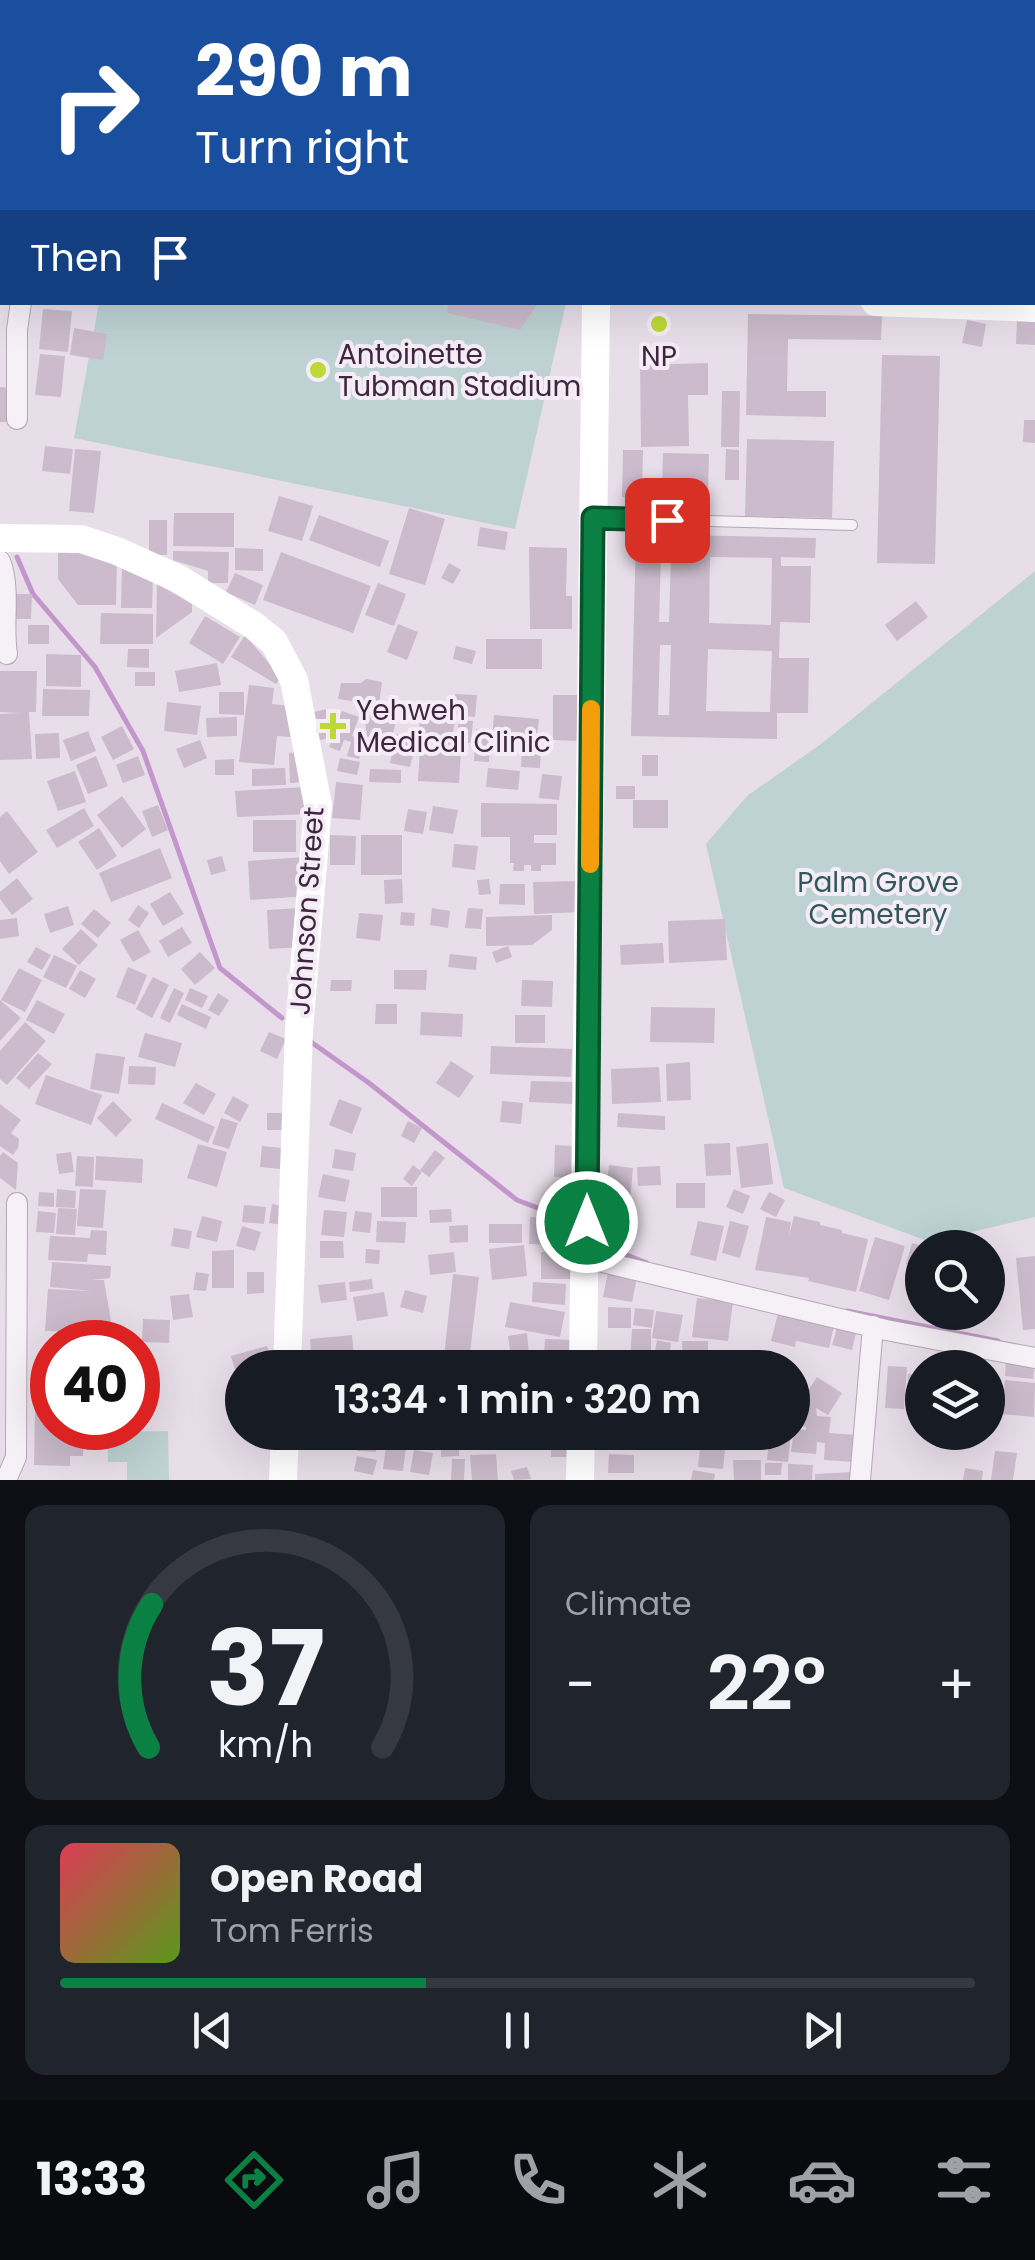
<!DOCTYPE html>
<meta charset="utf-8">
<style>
body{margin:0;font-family:Poppins,sans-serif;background:#20242c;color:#f1f3f6;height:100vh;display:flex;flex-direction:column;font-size:38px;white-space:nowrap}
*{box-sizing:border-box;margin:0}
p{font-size:32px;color:#9ea1a6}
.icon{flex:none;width:55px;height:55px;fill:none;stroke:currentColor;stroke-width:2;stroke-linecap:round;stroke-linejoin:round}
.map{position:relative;height:1480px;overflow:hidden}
.sheet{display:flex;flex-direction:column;gap:25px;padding:25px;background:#0d0f14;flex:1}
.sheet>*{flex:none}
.guide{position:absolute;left:0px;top:0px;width:1035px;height:305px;box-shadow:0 10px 40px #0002;background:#1a4fa0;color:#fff;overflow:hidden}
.fabs{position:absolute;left:905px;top:1230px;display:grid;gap:20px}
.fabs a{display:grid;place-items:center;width:100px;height:100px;border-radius:50%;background:#171b24;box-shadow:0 10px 40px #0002;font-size:50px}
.speed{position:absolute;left:30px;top:1320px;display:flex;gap:20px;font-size:50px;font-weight:700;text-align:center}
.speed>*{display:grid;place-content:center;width:130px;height:130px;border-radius:50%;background:#171b24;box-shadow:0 10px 40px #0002;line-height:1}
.speed .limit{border:15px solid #d22;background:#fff;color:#111}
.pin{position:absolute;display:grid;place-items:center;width:85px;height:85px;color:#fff;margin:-42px;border-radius:20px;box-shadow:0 5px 15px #0006}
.me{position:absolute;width:110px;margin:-55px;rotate:0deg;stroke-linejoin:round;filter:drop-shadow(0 0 8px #0008)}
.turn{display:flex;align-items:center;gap:35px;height:210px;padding:0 30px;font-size:45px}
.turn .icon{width:130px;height:130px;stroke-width:2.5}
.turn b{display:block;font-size:70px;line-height:85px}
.then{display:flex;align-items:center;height:95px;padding:0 30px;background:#0003;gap:20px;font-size:38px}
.big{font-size:75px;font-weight:600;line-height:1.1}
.sheet .widget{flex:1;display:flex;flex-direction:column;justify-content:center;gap:15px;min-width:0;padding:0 35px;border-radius:20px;background:#20242c}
.sheet .dial{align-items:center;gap:0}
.dial svg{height:260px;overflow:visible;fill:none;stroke:#363941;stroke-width:7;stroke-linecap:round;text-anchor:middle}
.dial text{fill:#f1f3f6;stroke:none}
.song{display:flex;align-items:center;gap:30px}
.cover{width:120px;height:120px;border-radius:15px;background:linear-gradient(135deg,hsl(350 70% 55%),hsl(90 70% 35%))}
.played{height:10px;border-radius:5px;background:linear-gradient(90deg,#0b8043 40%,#363941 40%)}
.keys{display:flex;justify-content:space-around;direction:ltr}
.heat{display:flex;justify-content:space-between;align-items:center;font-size:55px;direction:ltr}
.sheet .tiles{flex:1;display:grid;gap:25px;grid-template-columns:1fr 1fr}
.widget:last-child{grid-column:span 2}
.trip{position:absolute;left:225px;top:1350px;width:585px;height:100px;border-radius:50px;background:#171b24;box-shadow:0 10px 40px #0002;font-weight:600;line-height:100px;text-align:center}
.tabs{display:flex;height:160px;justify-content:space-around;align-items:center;background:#090b0e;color:#9ea1a6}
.tabs .icon{width:70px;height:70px}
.tabs .current{color:#0b8043}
.tabs b{font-size:45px;color:#f1f3f6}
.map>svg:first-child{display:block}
</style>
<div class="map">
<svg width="1035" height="1480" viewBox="0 0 1035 1480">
<rect width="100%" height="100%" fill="#e8dee9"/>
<!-- green -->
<path fill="#bed2d3" d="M0,0H228L2,2V49Z
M99,303H566L515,529L74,438Z
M1035,571V1217L930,1242L784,1188L706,844L747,796L821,744Z
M168,1431L169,1480H127V1462H108L107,1432Z"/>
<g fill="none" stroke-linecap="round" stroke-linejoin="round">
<!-- stream -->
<path stroke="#c396cc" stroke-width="5" d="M17,557L33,594L95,667L143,751L220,968L282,1018
M311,1042L369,1083L517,1200L556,1215
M596,1243L647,1263
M847,1311L998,1341"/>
</g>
<!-- building -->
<path fill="#cbbbcc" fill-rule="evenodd" d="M449,302H539L520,330L447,313Z
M43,309L72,311L68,352L39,349Z
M748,314L882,316L881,340L788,339L787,391H826V417L746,415Z
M967,320L986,324L982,347L962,343Z
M1017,320L1035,321V345L1016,344Z
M74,328L107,334L103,360L70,355Z
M40,354L65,356L61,397L35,395Z
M882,355L940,356L935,564L877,563Z
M708,363V395H688L689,446L641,447L640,365Z
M0,387L12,388L9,422H0Z
M722,391H740L739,447H721Z
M1024,420H1035V443L1023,442Z
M747,439L834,441L832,518L745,516Z
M45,446L73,449L70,474L42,471Z
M75,449L101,451L94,513L69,511Z
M726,449L739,450V480H725Z
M623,450H643L642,498L622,497Z
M663,453L709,454L708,493L662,492Z
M279,496L313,506L302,541L268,531Z
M409,508L445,519L425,585L389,574Z
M174,513H234V547L173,546Z
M319,515L389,541L380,567L309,540Z
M149,520H167V555H149Z
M480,527L508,532L505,550L477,546Z
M636,534L816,538L815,558L781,557V566H811L810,623L780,622L779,658H809L808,713H777V739L631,736ZM661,556H671L669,622H659ZM710,557L772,558L771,625L709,623ZM660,645H671L669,715H658ZM708,649L772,651L770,712L706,711Z
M58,545L117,560L116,605H78L58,579Z
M529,547L567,548L566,596H572V629H530Z
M235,548L263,549V571L235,570Z
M173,551L229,552L228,583H208V571L173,560Z
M281,552L371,586L353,633L263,600Z
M122,563L153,577L152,608H121Z
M449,563L461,570L453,584L441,578Z
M235,573L263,585L255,605L226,592Z
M378,583L406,594L394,626L365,615Z
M157,584L192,604V612L156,638Z
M7,594H32L31,619H7Z
M916,601L928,617L897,641L885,625Z
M101,613L153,614V644H100Z
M205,616L240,637L223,664L189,643Z
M398,624L418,632L407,660L387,652Z
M28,625H49V644H28Z
M245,635L281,677L276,684L231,657Z
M486,639H542V669H486Z
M456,646L476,651L472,664L453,659Z
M128,649H149V668L127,667Z
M46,654L81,655V687L46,686Z
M217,663L221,685L179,692L175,671Z
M0,671H37L36,712H29L32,759L0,760V714L20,713L0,712Z
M135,672H155V686H135Z
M366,679L382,682L379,705L338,699L341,683H361Z
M249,685L274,688L272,704L290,706L302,738L277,736L274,765L239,762Z
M43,689L90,690L89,716H42Z
M219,692H244V715L219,714Z
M455,694L477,695L475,717L453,715Z
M553,695H579L578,741L553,740Z
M167,702L201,706L197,735L164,731Z
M363,706L398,715L389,747L368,743Z
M327,709L332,737L342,711L359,717L352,736L365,739L359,759L347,756L351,742L344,740L340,751L329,747L333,737L310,742L305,714Z
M421,714L455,720L451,745L417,739Z
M494,715L539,719L537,735L525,734L524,744L510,743L509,752L491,750Z
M237,717V736L207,737L206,718Z
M459,720L473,721L471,743L456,742Z
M122,726L134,749L113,760L101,737Z
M476,729L490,730L489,762L474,761Z
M88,731L96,751L71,761L63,740Z
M59,733L60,758L36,759L35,734Z
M396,734L417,739L410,767L390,763Z
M200,740L207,758L184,768L176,749Z
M522,747L541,748L540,768L521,767Z
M420,748L461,751L459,783L418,781Z
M303,752L304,782L290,783L289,753Z
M642,755H658V776H642Z
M96,756L108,786L88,794L76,765Z
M138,756L145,775L123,783L116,765Z
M340,758L360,762L357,775L337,771Z
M234,759V775H215V760Z
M285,768L286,785L252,786V769Z
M488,768L520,771L518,790L486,787Z
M370,769L401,770V783L369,782Z
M75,771L86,802L58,811L47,781Z
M542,774L562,776L559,800L539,798Z
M336,782L363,785L360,820L332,818Z
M616,786H635V799H616Z
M306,787L308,814L237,817L235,791Z
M122,796L146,829L122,848L97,815Z
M633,800H668V828H633Z
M481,803L557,804V835H534V843H556V865H541V871H531V865H524V871H513L514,863H510V837H481Z
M158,805L168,830L152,837L142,811Z
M433,806L458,810L453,834L429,830Z
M84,808L94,826L57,848L46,830Z
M408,809L427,812L423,834L404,831Z
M7,811L38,852L9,874L0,861V817Z
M253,820H296V852H253Z
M99,828L117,856L97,870L78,842Z
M330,835L356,836L355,865H330Z
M361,835H402V875H361Z
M454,844L478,846L475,870L452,867Z
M160,848L172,878L111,902L99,873Z
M222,856L226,871L211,875L207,860Z
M305,857L308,896L250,900L248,861Z
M17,878L33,899L12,915L0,899V892Z
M402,879L403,903L385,904L384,880Z
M489,879L491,894L479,895L477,880Z
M580,881L581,912L534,914L533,882Z
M500,884H525V905L499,904Z
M170,892L184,914L163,926L150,904Z
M138,905L149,913L139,928L128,920Z
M68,906L74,925L50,933L44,914Z
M300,908L302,947L269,949L267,910Z
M432,908L450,911L448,928L430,925Z
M468,908L483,909L481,929L465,928Z
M94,909L111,923L98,938L81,924Z
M401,912L415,913L414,926L400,925Z
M359,913L383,915L380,941L356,938Z
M552,915V930L532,945L486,946V917Z
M17,918L19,936L0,939V920Z
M725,919L727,960L669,963L668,921Z
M182,927L192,943L168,957L159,941Z
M81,929L98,945L79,965L62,949Z
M138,930L151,952L133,962L120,940Z
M663,943L664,963L621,965L620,945Z
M508,946L512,957L496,963L492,952Z
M36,947L51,955L42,970L27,962Z
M200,952L215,968L195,985L181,969Z
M450,954L477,957L476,970L448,967Z
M54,955L77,966L66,988L43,977Z
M128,967L147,975L135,1005L116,997Z
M19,968L42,980L25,1012L1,1000Z
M80,970L96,979L85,998L69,989Z
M394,970H427L426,990L394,989Z
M153,977L169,985L152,1018L136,1009Z
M331,980H352L351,991H330Z
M522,980L553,981L552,1007L521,1006Z
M174,988L184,993L170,1023L160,1018Z
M190,988L208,996L202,1008L185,1000Z
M218,993L229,1000L219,1016L208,1010Z
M0,1000L21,1018L0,1041Z
M37,1000L65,1014L54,1034L26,1020Z
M182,1004L211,1017L206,1029L177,1015Z
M376,1004H397V1024H375Z
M651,1007L715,1008L714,1043L650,1042Z
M421,1012L463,1014L462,1037L420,1035Z
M515,1015H545V1043H515Z
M25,1022L46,1041L7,1085L0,1079V1051Z
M269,1032L286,1039L277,1059L260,1051Z
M145,1033L182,1043L175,1067L138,1057Z
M491,1046L572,1049L571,1077L490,1074Z
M38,1053L52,1064L29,1089L16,1078Z
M96,1053L125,1057L119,1094L90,1089Z
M451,1061L474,1076L459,1098L436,1083Z
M690,1062L691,1100L667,1101L666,1064Z
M129,1066L156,1067L155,1085L128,1084Z
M659,1067L661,1102L612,1104L611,1069Z
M46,1075L102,1095L91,1125L35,1104Z
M531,1081L574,1082L573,1104L529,1102Z
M196,1083L216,1094L204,1115L183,1103Z
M233,1096L249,1105L240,1122L224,1113Z
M339,1099L362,1108L352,1134L329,1125Z
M113,1101L132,1120L116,1137L97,1118Z
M502,1101L523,1103L521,1124L500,1122Z
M162,1103L215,1127L208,1143L155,1119Z
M0,1104L21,1120L11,1133L19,1139L18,1148L13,1155L0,1146Z
M267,1113H284L285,1130H267Z
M618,1113L665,1116V1130L617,1127Z
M221,1118L238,1123L229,1149L212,1144Z
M408,1121L422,1128L414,1143L401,1136Z
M730,1143L731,1175L706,1176L704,1144Z
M768,1143L773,1184L741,1188L736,1147Z
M198,1144L227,1152L217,1187L187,1178Z
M555,1145L573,1146V1178L554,1177Z
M262,1146L282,1148L280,1169L260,1167Z
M335,1149L356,1153L353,1171L332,1168Z
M435,1150L445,1158L429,1177L420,1170Z
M3,1152L18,1163L16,1190L0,1178V1156Z
M71,1152L74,1172L59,1174L56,1154Z
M77,1156L94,1157L93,1187L75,1186Z
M96,1156L143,1159L142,1183L95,1180Z
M413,1165L422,1172L412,1186L403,1179Z
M609,1165L633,1168L629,1213L604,1211Z
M660,1166L661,1185L638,1186L637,1167Z
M323,1174L350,1180L345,1202L318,1197Z
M676,1183H705V1208H676Z
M381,1187H417V1217H381Z
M57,1189L76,1191L75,1208L56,1207Z
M80,1189L106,1190L103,1228L77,1226Z
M734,1189L750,1196L743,1214L726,1207Z
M39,1192L54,1193V1207L38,1206Z
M769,1192L785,1200L776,1217L760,1209Z
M272,1204L291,1208L288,1226L269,1223Z
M244,1205L266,1207L264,1224L242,1222Z
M58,1208L77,1209L75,1235L56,1234Z
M451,1209L452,1222L430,1223L429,1210Z
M324,1210L347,1212L344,1237L321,1235Z
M38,1211L56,1213L54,1233L36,1232Z
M355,1211L372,1213L370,1233L352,1231Z
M202,1216L222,1221L217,1242L196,1237Z
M794,1216L820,1222V1225L842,1230V1233L868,1239L856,1292L808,1281L809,1278L755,1270L766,1217L791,1222L789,1236Z
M530,1217L561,1219L560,1245L529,1244Z
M377,1221L406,1222L405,1243L376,1242Z
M698,1221L724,1226L716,1261L690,1255Z
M730,1221L749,1226L740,1258L722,1253Z
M489,1224H522V1243H489Z
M468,1225V1242L450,1243L449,1226Z
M242,1226L261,1232L255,1251L236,1246Z
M174,1228L192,1231L189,1249L171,1246Z
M91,1230L107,1231L106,1255L88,1254L87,1262L48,1260L50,1236L90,1238Z
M875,1237L905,1246L889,1300L859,1291Z
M320,1241H343L344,1258H320Z
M912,1243L922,1246V1268L906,1264Z
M524,1245L527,1276L492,1280L489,1249Z
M366,1249L380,1250L379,1264L365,1263Z
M234,1250V1288H212V1251Z
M454,1252L456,1272L430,1275L428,1255Z
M541,1252H577L576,1279H541Z
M1035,1256V1329L1023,1330L1016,1258Z
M52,1262L111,1266L110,1278L92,1280H104L113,1333L45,1331L48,1289L92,1291L50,1287Z
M609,1267L638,1273L632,1302L603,1297Z
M196,1272L209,1274L206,1291L193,1290Z
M247,1272H264V1293L247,1294Z
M453,1274L479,1277L469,1360L444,1357Z
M372,1279L373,1289L350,1292L349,1282Z
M345,1282L347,1300L321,1303L318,1285Z
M533,1282L566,1284L565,1305L532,1302Z
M405,1290L427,1296L423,1313L400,1307Z
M384,1292L388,1316L357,1321L353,1297Z
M189,1294L193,1317L173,1320L170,1296Z
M697,1298L733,1302L728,1341L692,1337Z
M510,1302L565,1312L560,1337L505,1327Z
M608,1307L631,1308V1328H608Z
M635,1308L654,1310L652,1328L633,1325Z
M779,1309L835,1322L829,1348L796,1341L795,1347L771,1341Z
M656,1311L683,1315L678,1342L652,1338Z
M143,1319L170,1320L169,1343L142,1342Z
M838,1324L857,1329L852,1350L832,1345Z
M632,1329H651V1367L612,1368V1361H630Z
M527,1333L529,1354L511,1357L508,1336Z
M352,1335L355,1368H312L310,1339Z
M545,1339L574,1340L573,1358L544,1357Z
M657,1340L671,1343L668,1365L653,1363Z
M682,1341H708V1366H683Z
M267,1346L274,1368H242L241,1392L231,1356Z
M431,1350L433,1368H394L392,1353Z
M1006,1359L1035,1363L1033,1379L1005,1376Z
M888,1366L907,1367L904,1409L885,1408Z
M908,1374L922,1375V1410L906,1409Z
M988,1376L998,1378L993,1402L988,1401Z
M792,1377L805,1380L800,1398L802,1400L817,1377L842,1393L828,1415L816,1408L817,1416L831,1417L829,1433L857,1435L855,1462L824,1460L825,1443L817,1442L816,1454L791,1452L794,1429L806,1430V1427L792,1424Z
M1005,1380L1035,1383L1034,1417L1001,1414Z
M988,1407L996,1408L994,1430H988Z
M35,1411L52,1412V1428H84L83,1456H70V1466L34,1465Z
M358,1432H377L376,1452L357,1451Z
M469,1432H490L492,1443L472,1448Z
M626,1432L630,1444L609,1450L604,1434Z
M661,1432H701V1437L726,1439L723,1469L698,1467L700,1449L660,1446Z
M770,1432H791L788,1462L767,1460Z
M441,1438H459V1456L441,1457Z
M386,1445L406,1447L403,1471L383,1469Z
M569,1445V1457H551V1446Z
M414,1450L433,1453L429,1475L410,1472Z
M995,1451L1017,1453L1013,1480H991Z
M496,1454L498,1480H472L470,1455Z
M609,1454L634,1455V1473H608Z
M357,1456L377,1460L373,1475L354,1471Z
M452,1459H465L464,1480H451Z
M733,1460H761V1480H734Z
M765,1463H782L781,1475H765Z
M788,1464L813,1465L812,1480H788Z
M527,1467L531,1479L514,1480L511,1471Z
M965,1468L983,1471L982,1480H963Z
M693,1470L715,1474L714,1480H691Z
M854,1472V1480H815V1474Z"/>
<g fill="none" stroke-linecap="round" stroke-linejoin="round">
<!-- lane casing -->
<g stroke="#b5a7b7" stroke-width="12">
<path id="lane" d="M232,2V0
M0,59H2
M594,518L852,525"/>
</g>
<!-- street casing -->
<g stroke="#b5a7b7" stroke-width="22">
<path id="street" d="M17,419V330L21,302
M0,561C11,589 2,624 7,654
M586,1258L886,1330L1035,1358
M6,1480L16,1457L17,1203
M860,1480L873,1326"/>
</g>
<!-- lane -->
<use href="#lane" stroke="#f6f1f7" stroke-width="10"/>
<!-- street -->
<use href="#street" stroke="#f6f1f7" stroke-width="20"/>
<!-- secondary -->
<path stroke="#fff" stroke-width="28" d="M594,2V0
M0,155H2
M875,302L1035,308
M0,538L81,539L117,551L179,579L253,625L274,642L294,680L318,805L299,1030L287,1368
M583,1368L596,302
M283,1480L285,1432
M580,1480L581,1432"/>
</g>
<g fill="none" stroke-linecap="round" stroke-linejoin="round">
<!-- route casing -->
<g stroke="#07532c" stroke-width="25">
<path id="route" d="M587,1222L593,518L667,520"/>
</g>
<!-- route -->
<use href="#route" stroke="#0b8043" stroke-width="18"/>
<!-- slow -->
<path stroke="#f59e0b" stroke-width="18" d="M590,864L591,709"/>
</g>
<!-- markers -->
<g fill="#bed838" stroke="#f5edf6" stroke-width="4">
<circle cx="659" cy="324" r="10"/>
<circle cx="318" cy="370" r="10"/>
<path d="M328 711h10v10h10v10h-10v10h-10v-10h-10v-10h10z"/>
</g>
<g text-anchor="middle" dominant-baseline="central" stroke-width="8" stroke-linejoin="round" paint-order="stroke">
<!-- poi labels -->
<g font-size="28" fill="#3f2641" stroke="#f5edf6" text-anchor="start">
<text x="338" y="354">Antoinette<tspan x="338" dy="32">Tubman Stadium</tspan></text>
<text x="659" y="356" text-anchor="middle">NP</text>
<text x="356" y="710">Yehweh<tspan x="356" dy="32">Medical Clinic</tspan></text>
</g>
<!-- park labels -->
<g font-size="28" fill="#32585d" stroke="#f5edf6">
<text x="878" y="882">Palm Grove<tspan x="878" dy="32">Cemetery</tspan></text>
</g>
<!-- street labels -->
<g font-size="28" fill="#3f2641" stroke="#f5edf6">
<text transform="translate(307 911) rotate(-86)">Johnson Street</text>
</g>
</g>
</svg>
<div class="fabs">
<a><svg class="icon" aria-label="search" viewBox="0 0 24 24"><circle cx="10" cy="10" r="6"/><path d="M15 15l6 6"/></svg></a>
<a><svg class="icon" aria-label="layers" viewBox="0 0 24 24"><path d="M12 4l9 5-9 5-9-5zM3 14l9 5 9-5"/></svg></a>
</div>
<div class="speed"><div class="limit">40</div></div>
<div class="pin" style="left:667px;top:520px;background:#d93025"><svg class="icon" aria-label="arrive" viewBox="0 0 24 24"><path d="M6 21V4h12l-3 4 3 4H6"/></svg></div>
<svg class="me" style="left:587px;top:1222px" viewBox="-20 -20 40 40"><circle r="17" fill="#0b8043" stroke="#fff" stroke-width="3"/><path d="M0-11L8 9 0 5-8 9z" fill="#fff"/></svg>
<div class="trip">13:34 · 1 min · 320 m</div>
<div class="guide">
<div class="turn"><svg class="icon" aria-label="right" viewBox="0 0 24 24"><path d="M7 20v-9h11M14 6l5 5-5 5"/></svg><div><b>290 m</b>Turn right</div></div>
<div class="then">Then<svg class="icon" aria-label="arrive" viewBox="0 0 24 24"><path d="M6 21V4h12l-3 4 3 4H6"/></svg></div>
</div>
</div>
<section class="sheet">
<div class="tiles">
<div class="widget dial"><svg viewBox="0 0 100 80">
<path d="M14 69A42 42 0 1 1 86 69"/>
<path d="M14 69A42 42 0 0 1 15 25" stroke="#0b8043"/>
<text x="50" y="56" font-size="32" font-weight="700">37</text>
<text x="50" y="72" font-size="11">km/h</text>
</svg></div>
<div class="widget"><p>Climate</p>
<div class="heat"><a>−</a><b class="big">22°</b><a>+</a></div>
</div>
<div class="widget">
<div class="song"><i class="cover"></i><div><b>Open Road</b><p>Tom Ferris</p></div></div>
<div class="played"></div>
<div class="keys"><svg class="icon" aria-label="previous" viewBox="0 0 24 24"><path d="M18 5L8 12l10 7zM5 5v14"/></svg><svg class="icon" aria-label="pause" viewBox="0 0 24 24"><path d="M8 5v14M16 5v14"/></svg><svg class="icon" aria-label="next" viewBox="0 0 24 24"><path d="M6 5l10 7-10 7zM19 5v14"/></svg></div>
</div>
</div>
</section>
<nav class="tabs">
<b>13:33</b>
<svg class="icon current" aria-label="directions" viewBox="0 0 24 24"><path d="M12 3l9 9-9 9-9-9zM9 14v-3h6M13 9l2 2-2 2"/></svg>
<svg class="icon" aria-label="music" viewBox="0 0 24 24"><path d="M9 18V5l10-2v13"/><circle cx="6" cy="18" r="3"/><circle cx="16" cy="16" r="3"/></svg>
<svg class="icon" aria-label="phone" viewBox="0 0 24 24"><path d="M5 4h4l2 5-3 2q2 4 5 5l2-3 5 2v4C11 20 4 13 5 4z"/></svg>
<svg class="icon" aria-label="climate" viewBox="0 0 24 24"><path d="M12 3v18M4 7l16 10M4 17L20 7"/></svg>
<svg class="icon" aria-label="car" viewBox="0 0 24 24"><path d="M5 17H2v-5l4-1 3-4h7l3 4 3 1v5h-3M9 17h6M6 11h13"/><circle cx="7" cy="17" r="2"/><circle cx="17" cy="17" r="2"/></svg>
<svg class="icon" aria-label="filters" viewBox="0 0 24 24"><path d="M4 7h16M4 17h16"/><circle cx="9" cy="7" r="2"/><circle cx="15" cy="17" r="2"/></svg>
</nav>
